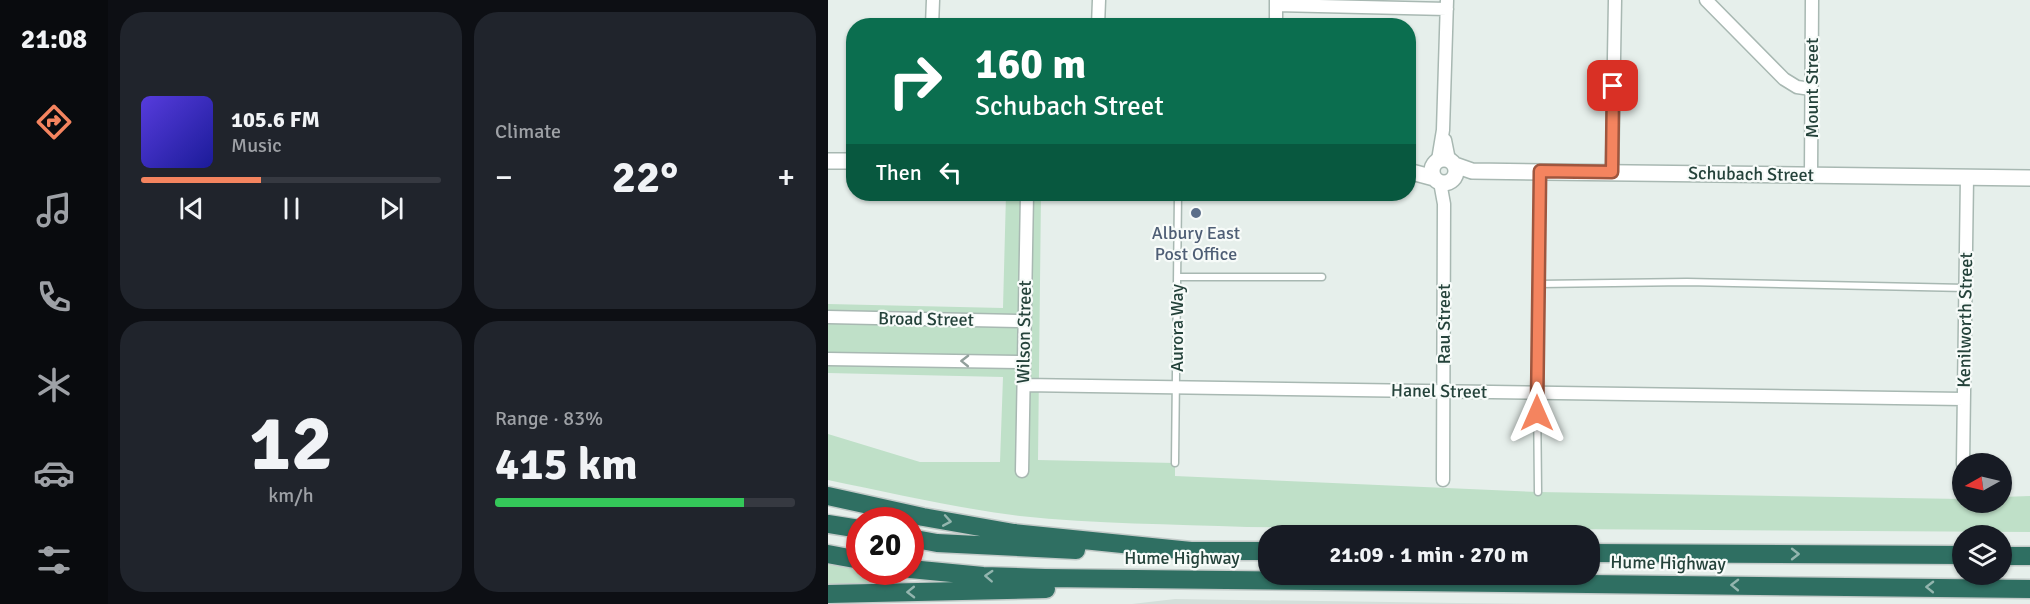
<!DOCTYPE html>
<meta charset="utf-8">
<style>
body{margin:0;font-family:Signika,sans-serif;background:#20242c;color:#f1f3f6;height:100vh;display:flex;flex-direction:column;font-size:22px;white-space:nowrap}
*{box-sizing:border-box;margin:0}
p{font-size:20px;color:#9ea1a6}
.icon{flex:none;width:33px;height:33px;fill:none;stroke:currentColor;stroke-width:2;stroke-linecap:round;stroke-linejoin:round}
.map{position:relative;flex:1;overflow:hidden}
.sheet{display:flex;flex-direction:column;gap:12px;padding:12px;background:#0d0f14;width:720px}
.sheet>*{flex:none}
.hud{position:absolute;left:18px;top:18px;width:570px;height:183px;border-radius:24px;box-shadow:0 2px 4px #0004;background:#0b6e4f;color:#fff;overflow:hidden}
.needle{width:39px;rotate:262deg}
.tools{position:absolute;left:1124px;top:453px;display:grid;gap:12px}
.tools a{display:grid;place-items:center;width:60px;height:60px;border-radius:50%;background:#171b24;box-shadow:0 2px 4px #0004;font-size:30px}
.speed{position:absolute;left:18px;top:507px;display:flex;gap:12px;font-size:30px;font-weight:700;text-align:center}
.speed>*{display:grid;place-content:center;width:78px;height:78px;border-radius:50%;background:#171b24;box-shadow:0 2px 4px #0004;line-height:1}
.speed .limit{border:9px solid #d22;background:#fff;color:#111}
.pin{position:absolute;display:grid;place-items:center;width:51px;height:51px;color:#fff;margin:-26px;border-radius:12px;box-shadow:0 3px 9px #0006}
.me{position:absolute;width:66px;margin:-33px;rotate:0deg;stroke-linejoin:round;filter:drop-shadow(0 0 4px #0008)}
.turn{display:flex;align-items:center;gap:21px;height:126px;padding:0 30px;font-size:27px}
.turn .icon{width:78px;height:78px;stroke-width:2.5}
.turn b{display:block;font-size:42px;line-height:51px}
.then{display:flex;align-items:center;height:57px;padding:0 30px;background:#0003;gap:12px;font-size:22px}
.big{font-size:45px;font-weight:700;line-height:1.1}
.sheet .tile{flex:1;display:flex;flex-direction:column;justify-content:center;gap:9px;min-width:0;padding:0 21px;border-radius:24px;background:#20242c}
.sheet .dial{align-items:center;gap:0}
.dial b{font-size:78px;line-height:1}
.song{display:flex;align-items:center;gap:18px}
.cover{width:72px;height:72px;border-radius:9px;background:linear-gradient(135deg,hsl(250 70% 55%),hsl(240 70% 35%))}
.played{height:6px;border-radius:3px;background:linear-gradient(90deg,#f4845f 40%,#363941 40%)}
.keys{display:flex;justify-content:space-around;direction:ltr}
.heat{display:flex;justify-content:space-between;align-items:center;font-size:33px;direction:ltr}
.charge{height:9px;border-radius:4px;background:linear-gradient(90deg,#34c759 83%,#363941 0)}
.sheet .tiles{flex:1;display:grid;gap:12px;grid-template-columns:repeat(2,1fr)}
.trip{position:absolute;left:430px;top:525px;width:342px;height:60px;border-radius:24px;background:#171b24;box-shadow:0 2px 4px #0004;font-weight:700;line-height:60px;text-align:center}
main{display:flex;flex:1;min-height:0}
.menu{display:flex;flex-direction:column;width:108px;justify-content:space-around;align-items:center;background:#090b0e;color:#9ea1a6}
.menu .icon{width:42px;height:42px}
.menu .selected{color:#f4845f}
.menu b{font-size:27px;color:#f1f3f6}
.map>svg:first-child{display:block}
</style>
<main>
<nav class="menu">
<b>21:08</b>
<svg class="icon selected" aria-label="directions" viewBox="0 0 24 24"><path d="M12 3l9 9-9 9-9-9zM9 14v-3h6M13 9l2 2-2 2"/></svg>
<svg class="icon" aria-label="music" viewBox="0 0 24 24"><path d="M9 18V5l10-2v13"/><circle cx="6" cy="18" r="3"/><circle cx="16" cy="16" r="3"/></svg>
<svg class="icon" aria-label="phone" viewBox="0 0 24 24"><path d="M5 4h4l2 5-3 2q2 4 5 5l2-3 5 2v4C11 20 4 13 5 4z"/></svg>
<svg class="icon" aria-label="climate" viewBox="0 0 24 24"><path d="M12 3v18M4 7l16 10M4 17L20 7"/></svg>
<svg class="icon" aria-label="car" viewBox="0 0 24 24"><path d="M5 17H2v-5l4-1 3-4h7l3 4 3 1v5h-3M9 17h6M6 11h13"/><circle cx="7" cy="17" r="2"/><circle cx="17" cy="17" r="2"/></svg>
<svg class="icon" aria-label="filters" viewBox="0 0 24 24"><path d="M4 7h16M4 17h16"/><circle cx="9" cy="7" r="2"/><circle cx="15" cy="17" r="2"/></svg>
</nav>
<section class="sheet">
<div class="tiles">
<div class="tile">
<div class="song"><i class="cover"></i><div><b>105.6 FM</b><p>Music</p></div></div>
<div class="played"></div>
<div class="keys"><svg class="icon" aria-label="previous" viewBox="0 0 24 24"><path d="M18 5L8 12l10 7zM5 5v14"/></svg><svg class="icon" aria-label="pause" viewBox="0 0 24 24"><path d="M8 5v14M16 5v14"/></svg><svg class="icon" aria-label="next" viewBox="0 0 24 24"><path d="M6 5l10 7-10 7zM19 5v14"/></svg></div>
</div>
<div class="tile"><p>Climate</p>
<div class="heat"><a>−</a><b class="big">22°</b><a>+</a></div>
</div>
<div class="tile dial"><b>12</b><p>km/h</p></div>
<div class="tile"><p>Range · 83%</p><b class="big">415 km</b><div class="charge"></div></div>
</div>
</section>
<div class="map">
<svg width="1202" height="604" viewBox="0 0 1202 604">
<rect width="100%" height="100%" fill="#e6efeb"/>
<!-- built -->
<path fill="#d4dfda" d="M347,599L629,603L732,604H304Z"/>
<!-- green -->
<path fill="#bfe0c8" d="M178,194H213L210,460L347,463V476L710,492L1134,499V502H1173V497L1202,496V532L419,527C344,524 268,524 192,516C128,508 63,493 0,480V434L92,462H172L175,377L0,373V304L175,308Z
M0,564L31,570L32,572L69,577L66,585H0Z"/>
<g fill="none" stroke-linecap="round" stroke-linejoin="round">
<!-- service casing -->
<g stroke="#a8b8b2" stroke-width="9">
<path id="service" d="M349,277H494
M711,284L859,282L1138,288
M347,463L350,194
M710,492L709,393L712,172"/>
</g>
<!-- minor casing -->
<g stroke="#a8b8b2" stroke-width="15">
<path id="minor" d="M878,0L956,79L969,87L983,89
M448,5L619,9
M104,26L105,0
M270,26L271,0
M448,26V0
M617,140L621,160
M610,160L615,130L619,0
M784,172L787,0
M983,175L984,0
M612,182L616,204L615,480
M0,317L196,321
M0,359L196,362
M196,385L1135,399
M1135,464L1139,177
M194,471L199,194"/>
</g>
<!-- tertiary casing -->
<g stroke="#a8b8b2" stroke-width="18">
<path id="tertiary" d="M604 171a12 12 0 1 1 24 0a12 12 0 1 1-24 0Z
M0,161H26
M627,165L644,171L1202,178
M580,171L606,178"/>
</g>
<!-- motorway casing -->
<g stroke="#c2cac8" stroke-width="21">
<path id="motorway" d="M0,496L95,517L186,533L363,551
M0,524L32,529
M82,538L109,543L248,550
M354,551H441
M762,553L1134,555
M0,554L32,560
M1173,556H1202
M82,569L155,576L217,578L1202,589
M0,594L218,589"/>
</g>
<!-- service -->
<use href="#service" stroke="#fff" stroke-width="6"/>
<!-- minor -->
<use href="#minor" stroke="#fff" stroke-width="12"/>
<!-- tertiary -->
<use href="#tertiary" stroke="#fff" stroke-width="15"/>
<!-- motorway -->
<use href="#motorway" stroke="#2f6f62" stroke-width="18"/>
</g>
<!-- one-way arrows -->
<defs><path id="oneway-chevron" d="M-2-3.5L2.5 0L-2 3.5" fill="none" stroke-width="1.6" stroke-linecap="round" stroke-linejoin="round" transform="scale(1.5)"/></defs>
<use stroke="#92a09c" href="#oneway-chevron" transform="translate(137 361) rotate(-179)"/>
<g stroke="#93b5ae">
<use href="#oneway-chevron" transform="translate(119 521) rotate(10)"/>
<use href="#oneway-chevron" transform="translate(967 554)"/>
<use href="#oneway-chevron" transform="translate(161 576) rotate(-177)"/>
<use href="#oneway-chevron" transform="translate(907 585) rotate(-179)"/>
<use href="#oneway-chevron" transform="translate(1102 587) rotate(-179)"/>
<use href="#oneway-chevron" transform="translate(83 592) rotate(179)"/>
</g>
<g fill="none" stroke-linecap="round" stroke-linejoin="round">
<!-- route casing -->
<g stroke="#9f563e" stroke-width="15">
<path id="route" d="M709,413L712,171L784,172L785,86"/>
</g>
<!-- route -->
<use href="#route" stroke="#f4845f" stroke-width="10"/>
</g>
<!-- markers -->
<circle fill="#5c6f8a" stroke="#f7fbf9" stroke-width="2" cx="368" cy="213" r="6"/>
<g text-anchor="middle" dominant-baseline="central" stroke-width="4.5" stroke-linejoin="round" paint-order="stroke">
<!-- street labels -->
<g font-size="18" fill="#24423a" stroke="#f7fbf9">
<text transform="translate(984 88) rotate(-90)">Mount Street</text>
<text transform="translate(923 174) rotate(1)">Schubach Street</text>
<text transform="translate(98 319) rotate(1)">Broad Street</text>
<text transform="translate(1137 320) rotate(-89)">Kenilworth Street</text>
<text transform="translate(616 324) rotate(-90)">Rau Street</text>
<text transform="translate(349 328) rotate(-90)">Aurora Way</text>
<text transform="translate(196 332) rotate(-89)">Wilson Street</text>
<text transform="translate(611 391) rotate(1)">Hanel Street</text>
<text x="354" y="558">Hume Highway</text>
<text transform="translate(840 563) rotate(1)">Hume Highway</text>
</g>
<!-- service labels -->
<g font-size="18" fill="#4e5e75" stroke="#f7fbf9">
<text x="368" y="233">Albury East<tspan x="368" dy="21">Post Office</tspan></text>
</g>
</g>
</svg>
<div class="tools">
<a><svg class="needle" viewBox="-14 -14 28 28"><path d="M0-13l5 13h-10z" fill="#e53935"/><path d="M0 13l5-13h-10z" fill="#9ea1a6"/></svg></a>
<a><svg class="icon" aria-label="layers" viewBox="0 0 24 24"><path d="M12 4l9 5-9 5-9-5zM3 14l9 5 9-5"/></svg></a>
</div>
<div class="speed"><div class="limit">20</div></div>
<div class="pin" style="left:785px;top:86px;background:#d93025"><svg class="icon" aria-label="arrive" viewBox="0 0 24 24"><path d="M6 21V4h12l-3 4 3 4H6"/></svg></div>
<svg class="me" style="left:709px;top:413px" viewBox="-20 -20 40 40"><path d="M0-17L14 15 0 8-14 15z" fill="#f4845f" stroke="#fff" stroke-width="4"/></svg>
<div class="trip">21:09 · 1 min · 270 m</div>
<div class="hud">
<div class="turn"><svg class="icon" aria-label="right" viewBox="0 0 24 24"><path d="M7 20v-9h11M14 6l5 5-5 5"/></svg><div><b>160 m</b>Schubach Street</div></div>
<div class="then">Then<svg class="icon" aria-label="left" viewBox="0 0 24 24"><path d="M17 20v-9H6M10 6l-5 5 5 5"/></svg></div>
</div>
</div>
</main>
